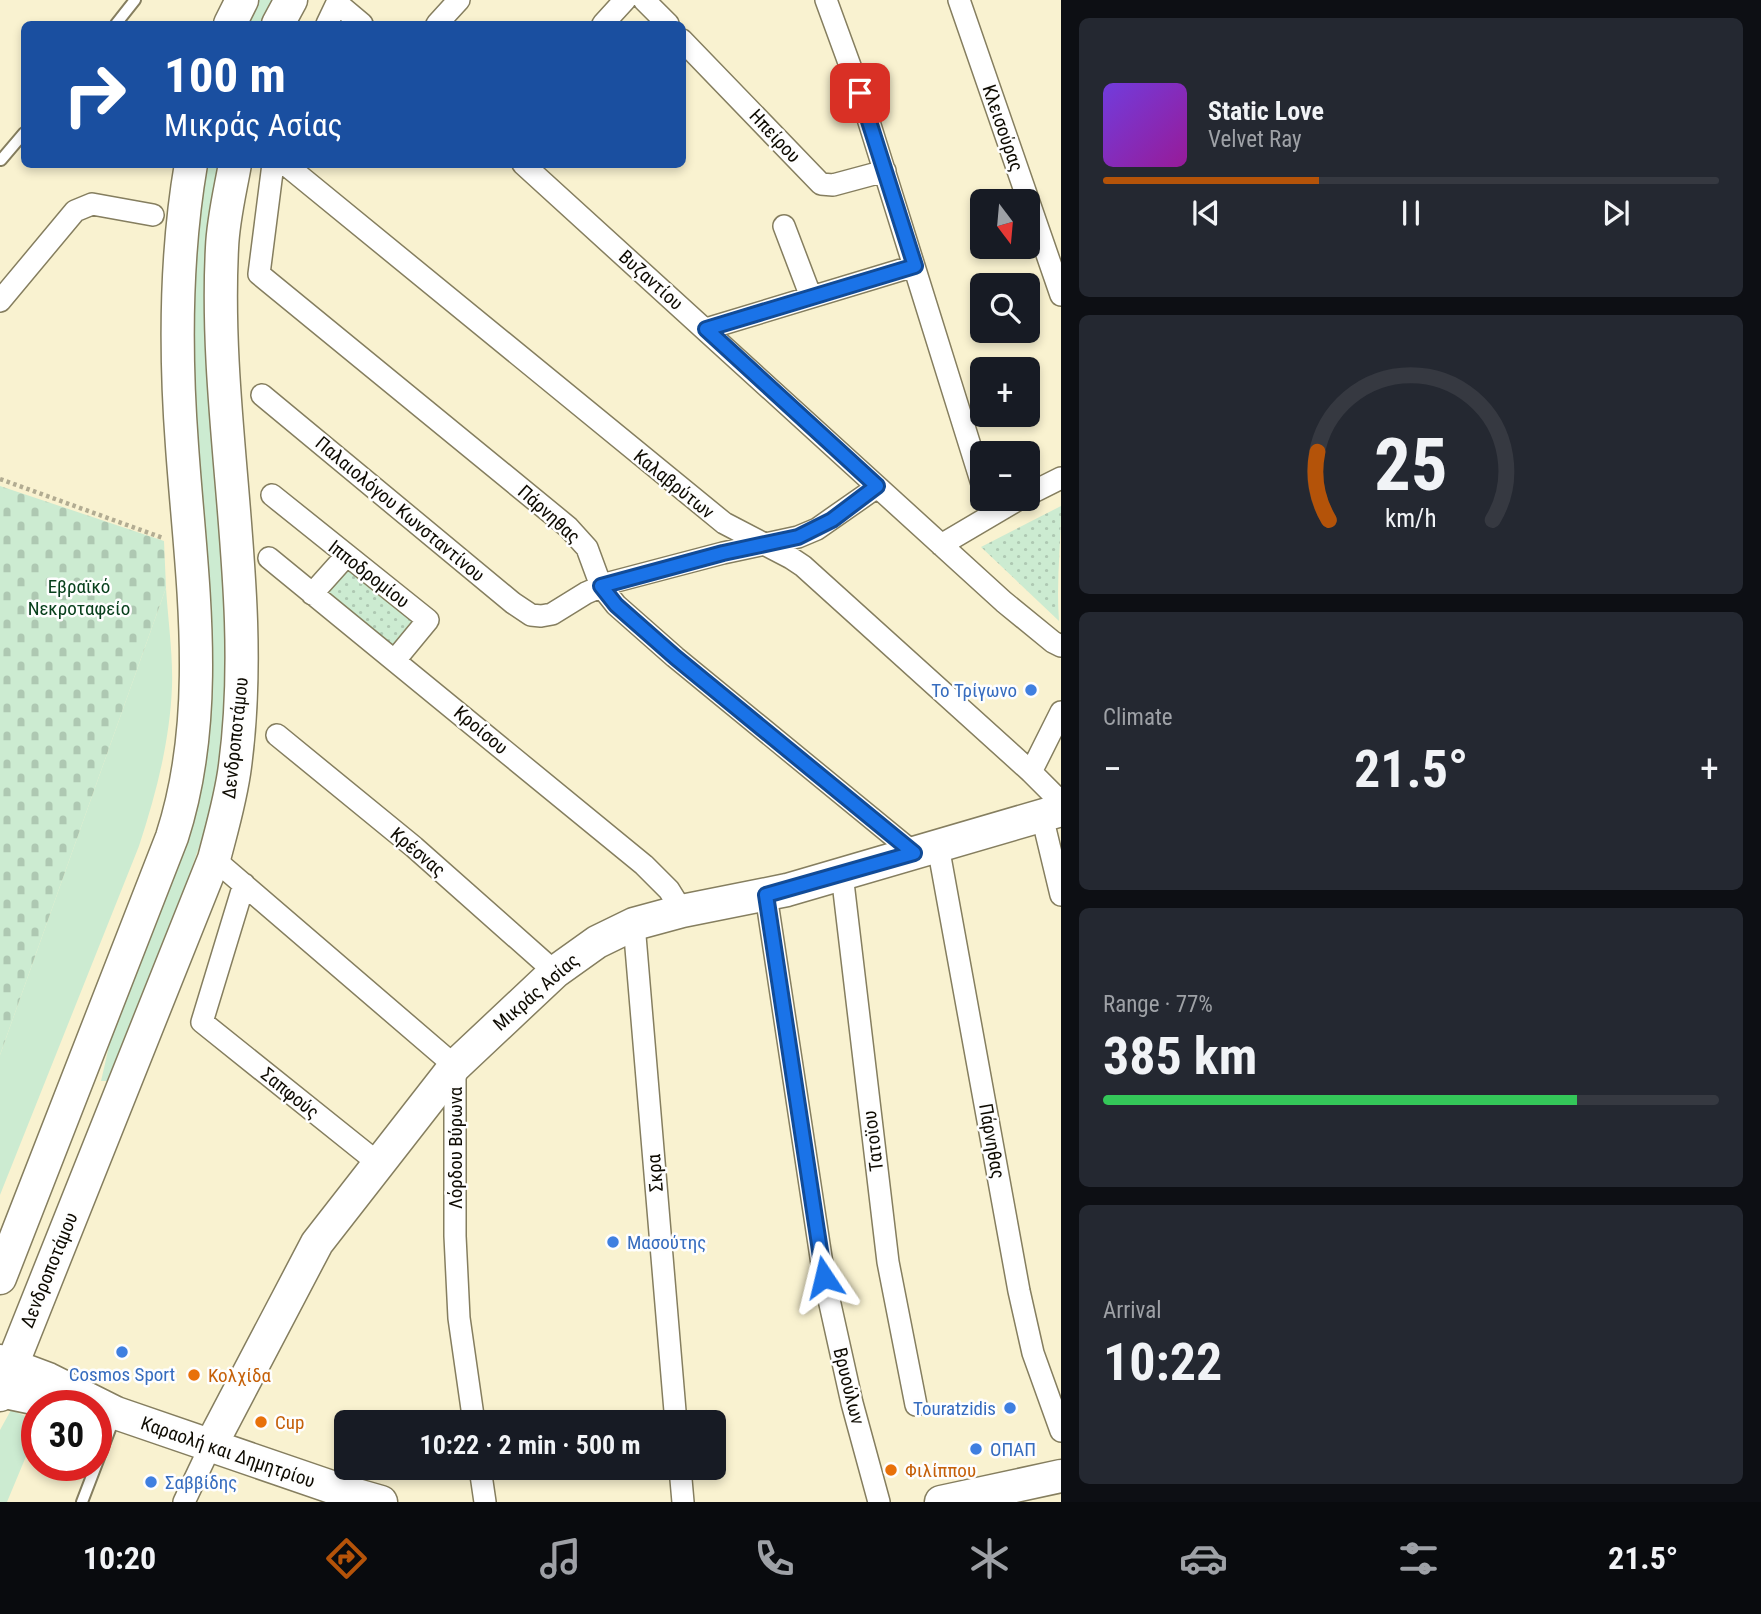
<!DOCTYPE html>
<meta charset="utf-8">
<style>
body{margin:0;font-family:"Roboto Condensed",sans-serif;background:#242831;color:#f1f3f6;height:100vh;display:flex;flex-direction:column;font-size:26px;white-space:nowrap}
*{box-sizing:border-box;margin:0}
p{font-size:23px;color:#9ea1a6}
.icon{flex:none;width:38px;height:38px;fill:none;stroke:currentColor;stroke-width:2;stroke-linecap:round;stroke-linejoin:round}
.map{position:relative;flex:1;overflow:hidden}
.panel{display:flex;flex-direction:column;gap:18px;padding:18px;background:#0d0f14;width:700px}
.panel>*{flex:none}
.top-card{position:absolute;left:21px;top:21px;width:665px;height:147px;border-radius:10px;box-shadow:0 4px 10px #0003;background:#1a4fa0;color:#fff;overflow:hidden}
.needle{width:46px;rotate:164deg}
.controls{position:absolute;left:970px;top:189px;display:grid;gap:14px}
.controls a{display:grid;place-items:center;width:70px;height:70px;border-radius:10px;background:#171b24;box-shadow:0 4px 10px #0003;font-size:35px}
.speed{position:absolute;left:21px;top:1390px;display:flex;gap:14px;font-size:35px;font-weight:700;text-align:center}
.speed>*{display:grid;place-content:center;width:91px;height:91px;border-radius:50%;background:#171b24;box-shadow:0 4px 10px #0003;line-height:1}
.speed .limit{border:10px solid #d22;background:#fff;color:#111}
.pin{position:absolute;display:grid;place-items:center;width:60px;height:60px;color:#fff;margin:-30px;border-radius:14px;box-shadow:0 4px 10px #0006}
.me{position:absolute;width:77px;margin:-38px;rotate:350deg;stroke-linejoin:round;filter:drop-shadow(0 0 5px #0008)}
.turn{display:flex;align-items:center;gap:24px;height:147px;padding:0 28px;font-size:32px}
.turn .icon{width:91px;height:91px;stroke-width:2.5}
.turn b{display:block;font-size:49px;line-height:60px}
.big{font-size:52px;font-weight:700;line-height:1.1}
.panel .card{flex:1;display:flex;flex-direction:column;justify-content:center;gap:10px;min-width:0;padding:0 24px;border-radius:10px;background:#242831}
.panel .dial{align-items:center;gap:0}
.dial svg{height:182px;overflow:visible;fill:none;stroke:#363941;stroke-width:7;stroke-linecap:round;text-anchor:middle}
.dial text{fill:#f1f3f6;stroke:none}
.song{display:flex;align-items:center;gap:21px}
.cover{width:84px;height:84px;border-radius:10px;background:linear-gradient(135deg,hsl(260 70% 55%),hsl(300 70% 35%))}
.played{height:7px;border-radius:4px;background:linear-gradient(90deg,#b45309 35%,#363941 35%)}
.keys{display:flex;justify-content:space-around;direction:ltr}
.heat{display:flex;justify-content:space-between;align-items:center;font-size:38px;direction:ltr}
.charge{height:10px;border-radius:5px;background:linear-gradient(90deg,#34c759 77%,#363941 0)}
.trip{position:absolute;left:334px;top:1410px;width:392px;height:70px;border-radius:10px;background:#171b24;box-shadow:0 4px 10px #0003;font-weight:700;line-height:70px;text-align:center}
.menu{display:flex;height:112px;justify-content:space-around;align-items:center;background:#090b0e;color:#9ea1a6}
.menu .icon{width:49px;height:49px}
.menu .active{color:#b45309}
.menu b{font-size:32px;color:#f1f3f6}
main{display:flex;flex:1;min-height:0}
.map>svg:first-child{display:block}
</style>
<main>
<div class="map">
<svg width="1061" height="1502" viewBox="0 0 1061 1502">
<defs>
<pattern id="cemetery-stones" width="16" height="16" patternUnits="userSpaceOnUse" patternTransform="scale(1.75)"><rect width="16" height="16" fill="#ccebd1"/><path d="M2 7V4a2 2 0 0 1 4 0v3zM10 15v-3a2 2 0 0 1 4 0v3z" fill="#aec8b2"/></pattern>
<pattern id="park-dots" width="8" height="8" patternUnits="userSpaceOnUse" patternTransform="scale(1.75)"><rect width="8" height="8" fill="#ccebd1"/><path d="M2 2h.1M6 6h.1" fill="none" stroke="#aec8b2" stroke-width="1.8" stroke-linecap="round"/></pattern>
</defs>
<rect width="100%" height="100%" fill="#f9f2d0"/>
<!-- grass -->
<path fill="#ccebd1" d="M259,0H273L261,24H247Z
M205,165H221L218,487L227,675L222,759L212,809L190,873L107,1081H101C107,1057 111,1032 119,1009C150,921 196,839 208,745C221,642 202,536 196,433C193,376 190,317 194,259C196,228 201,196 205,165Z
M166,588C168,620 173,654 172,686C170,741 156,794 139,846L0,1195V1055Z
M11,1410L37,1421V1430L7,1502H0V1430Z"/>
<!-- cemetery -->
<path fill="url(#cemetery-stones)" d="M0,486L164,541L166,588L0,1055Z"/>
<!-- park -->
<path fill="url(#park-dots)" d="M1061,506C1061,545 1056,582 1059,621L981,547Z
M346,556L428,620L395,660L312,594Z"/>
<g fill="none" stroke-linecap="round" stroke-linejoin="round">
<!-- lane casing -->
<g stroke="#857e5f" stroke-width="14">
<path id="lane" d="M116,24L135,0
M1,160L24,133
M82,1502L115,1416"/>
</g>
<!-- street casing -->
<g stroke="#857e5f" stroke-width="24">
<path id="street" d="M644,0L668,24
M826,0L860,93L982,484
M959,0L1061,295
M327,24L337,3L362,24
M437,24L459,0
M603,24L625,0
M682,40L821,184L833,185L885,171
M273,164L259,274L568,527L587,548L601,586L616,605L675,657L914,853
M285,164L724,523L791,558L803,566L1031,772L1061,802
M523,164L1004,602L1053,642L1061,646
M784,226L811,297
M0,301L75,211L92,204L153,215
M706,329L914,266
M262,395L513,603L531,615L541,616L552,614L586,593L609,583L723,553L798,537L817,529L877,487
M272,495L428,620L395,660
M1027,495L1061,478
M941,545L1019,499
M269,558L644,865L669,890L682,911
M312,594L346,556
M277,735L414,847L555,972
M1031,772L1061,712
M1042,816L1061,895
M938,846L1019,1291L1033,1353L1061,1431
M214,859L455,1066V1236L459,1318L474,1423
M842,874L888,1262L916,1405
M244,884L202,1022L378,1163
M766,895L824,1277L852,1403L879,1502
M634,924L676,1423
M480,1468L485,1502
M680,1468L683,1502
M184,1502L211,1445"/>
</g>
<!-- secondary casing -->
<g stroke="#857e5f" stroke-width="35">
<path id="secondary" d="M230,24L242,0
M278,24L291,0
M0,1278L172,837C213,711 191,575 182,446C175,352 175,257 191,164
M0,1361L48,1379L116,1413L346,1492L381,1502
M0,1391L67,1405
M0,1395L214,859C222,828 231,798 235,766C258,594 213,421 222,248C223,220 230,192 235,164
M211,1445L317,1243L455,1066L555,972L597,942L634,924L682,911L787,890L1061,810
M941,1502L1061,1476"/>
</g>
<!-- path -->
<path stroke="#b2ac92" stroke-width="4.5" stroke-dasharray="3.5 3.5" stroke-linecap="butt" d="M0,479L163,538"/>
<!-- lane -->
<use href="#lane" stroke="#fff" stroke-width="10"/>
<!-- street -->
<use href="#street" stroke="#fff" stroke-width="21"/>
<!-- secondary -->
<use href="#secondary" stroke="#fff" stroke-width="32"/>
</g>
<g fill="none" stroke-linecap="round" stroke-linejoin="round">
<!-- route casing -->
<g stroke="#114b97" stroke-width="18">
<path id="route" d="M824,1277L766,895L914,853L675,657L616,605L601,586L723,553L798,537L832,520L877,486L706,329L915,266L860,93"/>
</g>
<!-- route -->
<use href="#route" stroke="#1a73e8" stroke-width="12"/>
</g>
<!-- markers -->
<g fill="#3f7fe0" stroke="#fefefe" stroke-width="2.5">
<circle cx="1031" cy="690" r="7"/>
<circle cx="613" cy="1242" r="7"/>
<circle cx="122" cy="1352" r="7"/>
<circle cx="1010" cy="1408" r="7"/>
<circle cx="976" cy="1449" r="7"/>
<circle cx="151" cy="1482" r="7"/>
</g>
<g fill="#e8710a" stroke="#fefefe" stroke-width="2.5">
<circle cx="194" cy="1375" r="7"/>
<circle cx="261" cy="1422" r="7"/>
<circle cx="891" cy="1470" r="7"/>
</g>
<g text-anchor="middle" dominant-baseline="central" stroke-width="5" stroke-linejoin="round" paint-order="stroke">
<!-- street labels -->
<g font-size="19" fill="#0e0b02" stroke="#fefefe">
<text transform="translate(1003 128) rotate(71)">Κλεισούρας</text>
<text transform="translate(775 136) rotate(47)">Ηπείρου</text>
<text transform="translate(651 280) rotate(42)">Βυζαντίου</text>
<text transform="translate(674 484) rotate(39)">Καλαβρύτων</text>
<text transform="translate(400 509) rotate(40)">Παλαιολόγου Κωνσταντίνου</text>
<text transform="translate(549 514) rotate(42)">Πάρνηθας</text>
<text transform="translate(369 574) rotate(38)">Ιπποδρομίου</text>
<text transform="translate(481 730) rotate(40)">Κροίσου</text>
<text transform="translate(235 738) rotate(-84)">Δενδροποτάμου</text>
<text transform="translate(418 852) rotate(40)">Κρέσνας</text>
<text transform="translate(536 992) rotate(-41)">Μικράς Ασίας</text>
<text transform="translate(290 1093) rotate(39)">Σαπφούς</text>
<text transform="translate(873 1141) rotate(-97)">Τατοϊου</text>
<text transform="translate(992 1141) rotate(80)">Πάρνηθας</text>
<text transform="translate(455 1148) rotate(-90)">Λόρδου Βύρωνα</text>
<text transform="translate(655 1173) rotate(-95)">Σκρα</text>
<text transform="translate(49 1270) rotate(-68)">Δενδροποτάμου</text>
<text transform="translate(849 1386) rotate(76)">Βρυούλων</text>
<text transform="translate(228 1452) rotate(19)">Καραολή και Δημητρίου</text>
</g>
<!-- park labels -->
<g font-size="19" fill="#08401c" stroke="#fefefe">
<text x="79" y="586">Εβραϊκό<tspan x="79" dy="22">Νεκροταφείο</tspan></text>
</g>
<!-- shop labels -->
<g font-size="19" fill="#366cbe" stroke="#fefefe" text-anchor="start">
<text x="1017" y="690" text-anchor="end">Το Τρίγωνο</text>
<text x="627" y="1242">Μασούτης</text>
<text x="122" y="1374" text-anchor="middle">Cosmos Sport</text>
<text x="996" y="1408" text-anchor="end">Touratzidis</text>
<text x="990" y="1449">ΟΠΑΠ</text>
<text x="165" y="1482">Σαββίδης</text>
</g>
<!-- food labels -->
<g font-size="19" fill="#c56008" stroke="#fefefe" text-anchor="start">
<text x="208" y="1375">Κολχίδα</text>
<text x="275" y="1422">Cup</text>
<text x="905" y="1470">Φιλίππου</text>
</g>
</g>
</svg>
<div class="controls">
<a><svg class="needle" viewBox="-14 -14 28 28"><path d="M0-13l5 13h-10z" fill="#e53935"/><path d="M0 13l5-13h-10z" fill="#9ea1a6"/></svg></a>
<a><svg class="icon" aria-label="search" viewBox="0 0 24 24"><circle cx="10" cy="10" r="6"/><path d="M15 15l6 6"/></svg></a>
<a>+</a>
<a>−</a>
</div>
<div class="speed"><div class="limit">30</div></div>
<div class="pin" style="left:860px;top:93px;background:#d93025"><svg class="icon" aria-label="arrive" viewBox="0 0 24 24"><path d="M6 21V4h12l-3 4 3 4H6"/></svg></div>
<svg class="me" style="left:824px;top:1277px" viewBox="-20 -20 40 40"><path d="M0-17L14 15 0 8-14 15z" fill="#1a73e8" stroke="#fff" stroke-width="4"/></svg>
<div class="trip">10:22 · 2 min · 500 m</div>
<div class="top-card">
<div class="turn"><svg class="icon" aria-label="right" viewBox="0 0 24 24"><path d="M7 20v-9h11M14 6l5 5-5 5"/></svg><div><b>100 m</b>Μικράς Ασίας</div></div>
</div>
</div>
<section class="panel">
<div class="card">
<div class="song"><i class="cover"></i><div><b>Static Love</b><p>Velvet Ray</p></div></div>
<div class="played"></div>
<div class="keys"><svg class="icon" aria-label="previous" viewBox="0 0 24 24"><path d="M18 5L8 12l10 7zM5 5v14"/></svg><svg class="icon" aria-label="pause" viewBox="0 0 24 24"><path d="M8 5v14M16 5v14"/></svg><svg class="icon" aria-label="next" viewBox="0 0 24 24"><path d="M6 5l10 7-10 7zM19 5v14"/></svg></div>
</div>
<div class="card dial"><svg viewBox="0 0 100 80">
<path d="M14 69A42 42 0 1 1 86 69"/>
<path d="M14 69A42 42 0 0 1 9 39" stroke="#b45309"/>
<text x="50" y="56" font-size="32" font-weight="700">25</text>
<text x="50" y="72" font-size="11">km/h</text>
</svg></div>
<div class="card"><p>Climate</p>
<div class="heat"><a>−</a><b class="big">21.5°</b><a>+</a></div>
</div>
<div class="card"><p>Range · 77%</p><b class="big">385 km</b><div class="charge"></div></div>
<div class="card"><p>Arrival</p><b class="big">10:22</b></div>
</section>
</main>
<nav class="menu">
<b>10:20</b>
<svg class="icon active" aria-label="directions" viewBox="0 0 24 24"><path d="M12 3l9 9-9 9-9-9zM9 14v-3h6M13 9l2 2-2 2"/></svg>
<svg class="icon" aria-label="music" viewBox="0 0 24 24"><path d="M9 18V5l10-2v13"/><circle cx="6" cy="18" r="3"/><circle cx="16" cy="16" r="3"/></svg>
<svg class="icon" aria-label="phone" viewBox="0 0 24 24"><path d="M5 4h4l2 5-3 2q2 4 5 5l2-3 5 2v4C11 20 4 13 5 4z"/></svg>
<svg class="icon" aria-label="climate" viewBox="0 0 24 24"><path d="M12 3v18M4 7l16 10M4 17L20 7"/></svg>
<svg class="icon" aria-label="car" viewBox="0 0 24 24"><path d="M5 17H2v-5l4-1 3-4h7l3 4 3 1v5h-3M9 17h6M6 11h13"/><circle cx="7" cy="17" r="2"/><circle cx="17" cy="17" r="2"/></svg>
<svg class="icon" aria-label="filters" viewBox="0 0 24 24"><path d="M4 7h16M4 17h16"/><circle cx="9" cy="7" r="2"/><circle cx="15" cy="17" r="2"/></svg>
<b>21.5°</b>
</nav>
